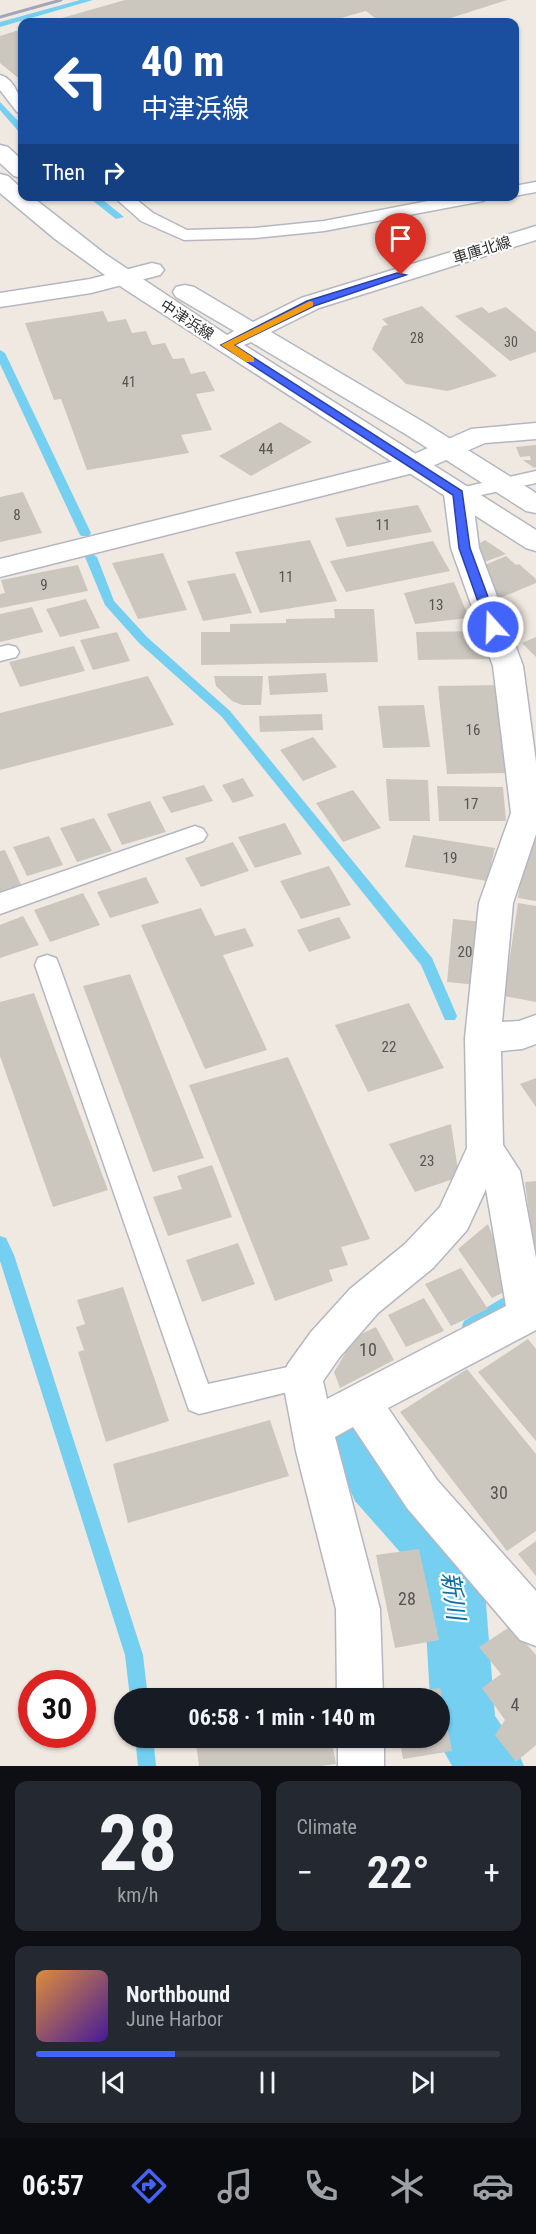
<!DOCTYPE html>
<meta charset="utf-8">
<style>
body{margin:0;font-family:"Roboto Condensed","Noto Sans JP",sans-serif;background:#242831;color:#f1f3f6;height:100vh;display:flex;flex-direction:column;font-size:22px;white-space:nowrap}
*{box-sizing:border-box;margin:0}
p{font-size:20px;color:#9ea1a6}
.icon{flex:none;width:33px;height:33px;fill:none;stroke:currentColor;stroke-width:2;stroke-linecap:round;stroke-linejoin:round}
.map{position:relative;height:1766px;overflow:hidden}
.details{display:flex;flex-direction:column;gap:15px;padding:15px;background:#0d0f14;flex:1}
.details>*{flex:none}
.hud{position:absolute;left:18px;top:18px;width:501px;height:183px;border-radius:12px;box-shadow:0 2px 4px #0004;background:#1a4fa0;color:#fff;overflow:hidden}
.speed{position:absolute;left:18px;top:1670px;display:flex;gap:12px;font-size:30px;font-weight:700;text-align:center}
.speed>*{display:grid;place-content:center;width:78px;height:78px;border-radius:50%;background:#171b24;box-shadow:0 2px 4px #0004;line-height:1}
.speed .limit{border:9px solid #d22;background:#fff;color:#111}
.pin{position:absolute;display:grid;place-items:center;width:51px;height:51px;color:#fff;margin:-62px -26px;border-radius:50% 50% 50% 0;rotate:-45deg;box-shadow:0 0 6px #0007}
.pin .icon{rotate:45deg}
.me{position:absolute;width:66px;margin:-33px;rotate:340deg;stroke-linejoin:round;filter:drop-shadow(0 0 4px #0008)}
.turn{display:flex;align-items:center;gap:21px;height:126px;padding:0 24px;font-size:27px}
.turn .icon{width:78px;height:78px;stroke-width:2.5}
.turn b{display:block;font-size:42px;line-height:51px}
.then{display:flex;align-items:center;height:57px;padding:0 24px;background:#0003;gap:12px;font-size:22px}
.big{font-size:45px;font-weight:700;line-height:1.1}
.details .tile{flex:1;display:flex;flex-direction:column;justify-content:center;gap:9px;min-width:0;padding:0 21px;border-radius:12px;background:#242831}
.details .dial{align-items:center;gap:0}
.dial b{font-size:78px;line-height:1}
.song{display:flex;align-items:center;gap:18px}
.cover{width:72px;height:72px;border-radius:9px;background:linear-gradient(135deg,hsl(30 70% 55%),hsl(260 70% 35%))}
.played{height:6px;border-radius:3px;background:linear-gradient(90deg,#4264fb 30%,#363941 30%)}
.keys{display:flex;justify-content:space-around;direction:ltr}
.heat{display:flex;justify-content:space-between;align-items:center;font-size:33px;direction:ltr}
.details .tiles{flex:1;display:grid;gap:15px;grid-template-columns:1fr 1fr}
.tile:last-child{grid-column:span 2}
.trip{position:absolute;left:114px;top:1688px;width:336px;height:60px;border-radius:30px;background:#171b24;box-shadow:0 2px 4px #0004;font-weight:700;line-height:60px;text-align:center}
.dock{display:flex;height:96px;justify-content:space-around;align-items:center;background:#090b0e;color:#9ea1a6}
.dock .icon{width:42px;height:42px}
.dock .on{color:#4264fb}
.dock b{font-size:27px;color:#f1f3f6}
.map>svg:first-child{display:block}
</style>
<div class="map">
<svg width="536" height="1766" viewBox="0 0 536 1766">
<rect width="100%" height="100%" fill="#efe9e1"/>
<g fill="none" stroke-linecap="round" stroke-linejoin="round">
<!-- stream -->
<path fill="#75cff0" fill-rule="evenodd" d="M80,0H93L0,27V22Z
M0,102L22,125V133L19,132L0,110Z
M87,196H98L124,217L116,219Z
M0,350L5,353L91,533L89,536H81L79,533L0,364Z
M91,553L97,557L114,601L147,637L230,711L432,958L457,1016L455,1020H445L421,965L222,717L139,643L105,605L85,557Z
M0,1236L6,1238L14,1255L143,1655L148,1698H130L125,1655L0,1261Z
M536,1278V1293L476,1331L470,1333L464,1331L462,1326L464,1321Z
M349,1405L355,1408L368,1448L366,1454L360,1456L354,1454L341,1413L343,1408Z
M135,1737H153L156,1766H138Z"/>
<!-- canal -->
<path fill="#75cff0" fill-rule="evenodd" d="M360,1421L381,1429L397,1461L475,1545L483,1566L495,1716L514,1743L524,1766H452L436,1737H440V1698H430L423,1578L355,1501L331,1448L339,1429Z"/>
</g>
<!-- building -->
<path fill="#cbc7bf" d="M125,0H507L438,22H380L366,11L327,22H48Z
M22,29V81L0,63V36Z
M422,306L497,376L448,391L406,384L372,349L383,326L388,325L382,319Z
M482,307L489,313L506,307L536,332V352L510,361L455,316Z
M103,311L108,322L126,319L132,333L146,331L152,345L165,343L173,359L184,358L191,374L205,371L215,391L196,394L212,430L181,435L189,453L87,470L61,399L54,400L25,323Z
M280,422L312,442L251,476L219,456Z
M536,445V467L534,468L523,460H531L530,456L520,457L516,447Z
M23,492L42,533L0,542V497Z
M418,505L432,532L347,547L335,518Z
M310,540L337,601L260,613L235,552Z
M485,540L506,554L479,564L472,548Z
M433,541L450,571L346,592L330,561Z
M163,553L187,610L138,619L112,563Z
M506,556L516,565L519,564L536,579V583L500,598L488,587L480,567Z
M78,565L88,591L0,608V594L5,593L1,580Z
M235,573L252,613L203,621L187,581Z
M454,582L469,618L415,624L404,593Z
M86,599L100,628L60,637L46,609Z
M32,607L43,632L0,642V614Z
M334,609H374L378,662L201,665V632H230V624L286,623V619L335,618Z
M486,631L490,659L418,660L416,632Z
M117,632L130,661L93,670L80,640Z
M536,637V657L522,643Z
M74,646L85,671L20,687L9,662Z
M326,673L328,692L270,695L268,676Z
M148,676L174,725L0,770V713Z
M214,676H263L261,705H242L232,701L216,686Z
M498,685L510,773L447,774L438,686Z
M424,705L430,747L383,748L378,706Z
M322,714L323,730L260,732L259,716Z
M313,737L337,767L303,781L280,750Z
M243,778L254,796L233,803L222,785Z
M386,779L428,780L430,821H389Z
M204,785L213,801L171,813L162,797Z
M437,786L503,787L506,821H439Z
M353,790L381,828L343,842L316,803Z
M150,801L166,832L122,845L107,814Z
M94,818L112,851L77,862L60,828Z
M285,823L302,854L255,868L238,837Z
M529,831L536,832V901L518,898Z
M413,835L495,848L487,881L405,867Z
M49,836L63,865L27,876L13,847Z
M233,842L249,871L201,887L185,858Z
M5,850L23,889L0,896V851Z
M329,866L351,905L301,919L280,881Z
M146,877L159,903L110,918L97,892Z
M83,893L100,925L50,942L34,910Z
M518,903L536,906V1002L504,996Z
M201,908L215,936L245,928L254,946L223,955L267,1050L205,1069L141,925Z
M23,916L39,945L0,958V925Z
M339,917L351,938L309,952L297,930Z
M453,919L484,922L478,985L447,982Z
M130,974L204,1158L153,1172L83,986Z
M34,993L108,1190L53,1207L0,1056V1002Z
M409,1003L444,1068L368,1092L335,1025Z
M288,1057L370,1239L341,1247L348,1265L329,1270L333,1281L275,1301L189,1085Z
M536,1078V1107L520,1084Z
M451,1124L459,1177L415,1192L389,1144Z
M212,1165L232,1217L168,1236L153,1197L182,1189L177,1176Z
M536,1181V1252H534L525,1182Z
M488,1224L501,1257L506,1291L492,1298L458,1249Z
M238,1243L255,1284L202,1302L186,1260Z
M461,1268L488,1309L451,1326L425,1284Z
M123,1287L169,1421L106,1442L78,1352L84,1350L76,1327L85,1324L77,1300Z
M424,1298L444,1331L406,1347L388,1315Z
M376,1327L394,1360L340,1388L334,1372L355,1337Z
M528,1339L536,1349V1441L478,1372Z
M467,1369L536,1454V1531L507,1551L400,1412Z
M270,1420L289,1476L128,1523L113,1464Z
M536,1541V1576L518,1554Z
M419,1549L439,1640L395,1648L376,1555Z
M511,1626L536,1655V1745L516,1762L495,1735L505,1720L482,1688L501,1674L479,1647Z
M440,1688L452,1751L403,1759L399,1737H440V1698H392V1695Z
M230,1737H331L336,1764L321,1766H199L196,1743Z"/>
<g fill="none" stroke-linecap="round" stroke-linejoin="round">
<!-- service casing -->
<g stroke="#b4b7c1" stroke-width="3">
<path id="service" d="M0,75C15,79 22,100 22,114L17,112L0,90Z
M536,182V192L514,196V186Z
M113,196H132L153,213L187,230L255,228L324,221L454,196H491L483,201L324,231L255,238L184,240L141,221Z
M536,471V483L458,500L451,498L448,494L451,490Z
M8,645L16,647L19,652L16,657L0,661V647Z
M195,826L203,829L207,835L203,841L0,914V893Z
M47,955L56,958L59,965L208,1384L302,1364L312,1368L317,1377L312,1386L199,1414L189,1410L35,965L38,958Z"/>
</g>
<!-- minor casing -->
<g stroke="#b4b7c1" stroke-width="3">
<path id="minor" d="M152,263L160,265L164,270L160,275L91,293L0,307V293L90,279Z
M536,423V439L485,443L421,471L0,577V559L403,459L471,429Z
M458,486L468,488L472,494L479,548L523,666L536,762V834L513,903L502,1022L519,1021L536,1015V1044L522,1049L501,1051L503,1145L520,1171L536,1258V1330L388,1408L437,1480L536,1591V1646L520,1640L407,1508L353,1427L335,1437L380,1609L383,1698H337L336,1609L296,1451L282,1377L288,1364L311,1332L350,1289L405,1244L440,1207L467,1148L465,1038L479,903L511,813L493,666L451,548L444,494L448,488ZM486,1189L506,1306L327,1399L323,1381L339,1358L378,1313L433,1268L467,1230Z
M338,1737H384V1766H338Z"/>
</g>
<!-- tertiary casing -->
<g stroke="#b4b7c1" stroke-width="3">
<path id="tertiary" d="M0,145L8,147L22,160V178L14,176L0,163Z
M0,174L8,176L22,189V196H31L105,254L227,335L234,331L176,297L173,292L176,287L185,285L194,287L253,322L301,298L536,226V240L319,308L271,332L425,423L536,493V513L526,511L407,435L251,342L244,345L536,530V551L526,548L493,527L123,288L55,239L0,193Z"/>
</g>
<!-- service -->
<use href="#service" fill="#fff" fill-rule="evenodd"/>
<!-- minor -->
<use href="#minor" fill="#fff" fill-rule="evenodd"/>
<!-- tertiary -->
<use href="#tertiary" fill="#fff" fill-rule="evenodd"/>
<!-- rail -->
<path stroke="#a3a6b8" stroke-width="3" d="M0,17L61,0"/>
</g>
<!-- route -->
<path fill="#4264fb" stroke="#2b41a3" stroke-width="1.5" d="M397,273L406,275L314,306L234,345L462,491L470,548L499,627L498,629H489L487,627L459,548L453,495L221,345L307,301Z"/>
<!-- slow -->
<path fill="#f59e0b" d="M310,301L313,302V306L234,345L254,358V362H246L221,345Z"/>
<g text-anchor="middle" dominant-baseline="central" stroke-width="4.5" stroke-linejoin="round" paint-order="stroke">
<!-- far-number labels -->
<g font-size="14" fill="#555452">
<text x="417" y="338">28</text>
<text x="511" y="342">30</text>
<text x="129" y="382">41</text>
</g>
<!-- far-street labels -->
<g font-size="15" fill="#2e2e2e" stroke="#fff">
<text transform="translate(482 250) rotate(-17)">車庫北線</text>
<text transform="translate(187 320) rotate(33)">中津浜線</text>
</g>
<!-- number labels -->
<g font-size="15" fill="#555452">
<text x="266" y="449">44</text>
<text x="17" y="515">8</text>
<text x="383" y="525">11</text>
<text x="286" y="577">11</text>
<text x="44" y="585">9</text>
<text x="436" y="605">13</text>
<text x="473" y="730">16</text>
<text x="471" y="804">17</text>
<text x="450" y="858">19</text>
<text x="465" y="952">20</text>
<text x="389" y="1047">22</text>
<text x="427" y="1161">23</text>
</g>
<!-- near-number labels -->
<g font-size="18" fill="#555452">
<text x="368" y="1349">10</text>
<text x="499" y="1492">30</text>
<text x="407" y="1598">28</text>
<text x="515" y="1704">4</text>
</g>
<!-- near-water labels -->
<g font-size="24" font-style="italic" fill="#0d6fa3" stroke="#fff">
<text transform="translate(453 1596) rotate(82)">新川</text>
</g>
</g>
</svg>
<div class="speed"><div class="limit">30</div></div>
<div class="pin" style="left:401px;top:275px;background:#d93025"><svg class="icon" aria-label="arrive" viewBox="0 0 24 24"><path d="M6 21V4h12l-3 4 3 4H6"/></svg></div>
<svg class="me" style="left:493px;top:627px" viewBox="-20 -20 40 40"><circle r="17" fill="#4264fb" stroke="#fff" stroke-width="3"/><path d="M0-11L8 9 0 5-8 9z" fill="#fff"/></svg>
<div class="trip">06:58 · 1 min · 140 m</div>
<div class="hud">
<div class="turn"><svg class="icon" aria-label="left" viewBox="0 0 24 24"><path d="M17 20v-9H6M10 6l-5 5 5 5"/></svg><div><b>40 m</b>中津浜線</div></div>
<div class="then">Then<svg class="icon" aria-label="right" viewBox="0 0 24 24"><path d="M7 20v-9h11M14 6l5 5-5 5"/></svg></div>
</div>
</div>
<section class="details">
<div class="tiles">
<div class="tile dial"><b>28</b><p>km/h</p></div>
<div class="tile"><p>Climate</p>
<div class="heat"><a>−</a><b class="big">22°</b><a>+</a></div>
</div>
<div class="tile">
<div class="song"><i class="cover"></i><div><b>Northbound</b><p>June Harbor</p></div></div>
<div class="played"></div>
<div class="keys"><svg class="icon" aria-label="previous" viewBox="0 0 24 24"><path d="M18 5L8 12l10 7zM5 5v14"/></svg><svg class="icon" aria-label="pause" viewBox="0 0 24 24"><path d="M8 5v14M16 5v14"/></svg><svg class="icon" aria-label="next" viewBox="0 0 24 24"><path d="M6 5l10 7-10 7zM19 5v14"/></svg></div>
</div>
</div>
</section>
<nav class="dock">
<b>06:57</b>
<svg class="icon on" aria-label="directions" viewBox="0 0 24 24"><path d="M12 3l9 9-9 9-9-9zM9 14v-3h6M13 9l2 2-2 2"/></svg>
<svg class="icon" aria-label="music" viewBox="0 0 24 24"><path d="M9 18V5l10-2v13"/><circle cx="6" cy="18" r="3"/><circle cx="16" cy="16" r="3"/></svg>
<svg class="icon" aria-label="phone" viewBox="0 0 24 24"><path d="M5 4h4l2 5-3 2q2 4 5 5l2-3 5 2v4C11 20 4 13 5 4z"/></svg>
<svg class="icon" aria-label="climate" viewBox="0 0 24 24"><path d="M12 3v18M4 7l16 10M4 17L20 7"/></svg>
<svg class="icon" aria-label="car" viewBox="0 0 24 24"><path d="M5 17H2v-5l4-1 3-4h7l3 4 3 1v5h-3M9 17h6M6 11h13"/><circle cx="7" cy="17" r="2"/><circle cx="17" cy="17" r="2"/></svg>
</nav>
